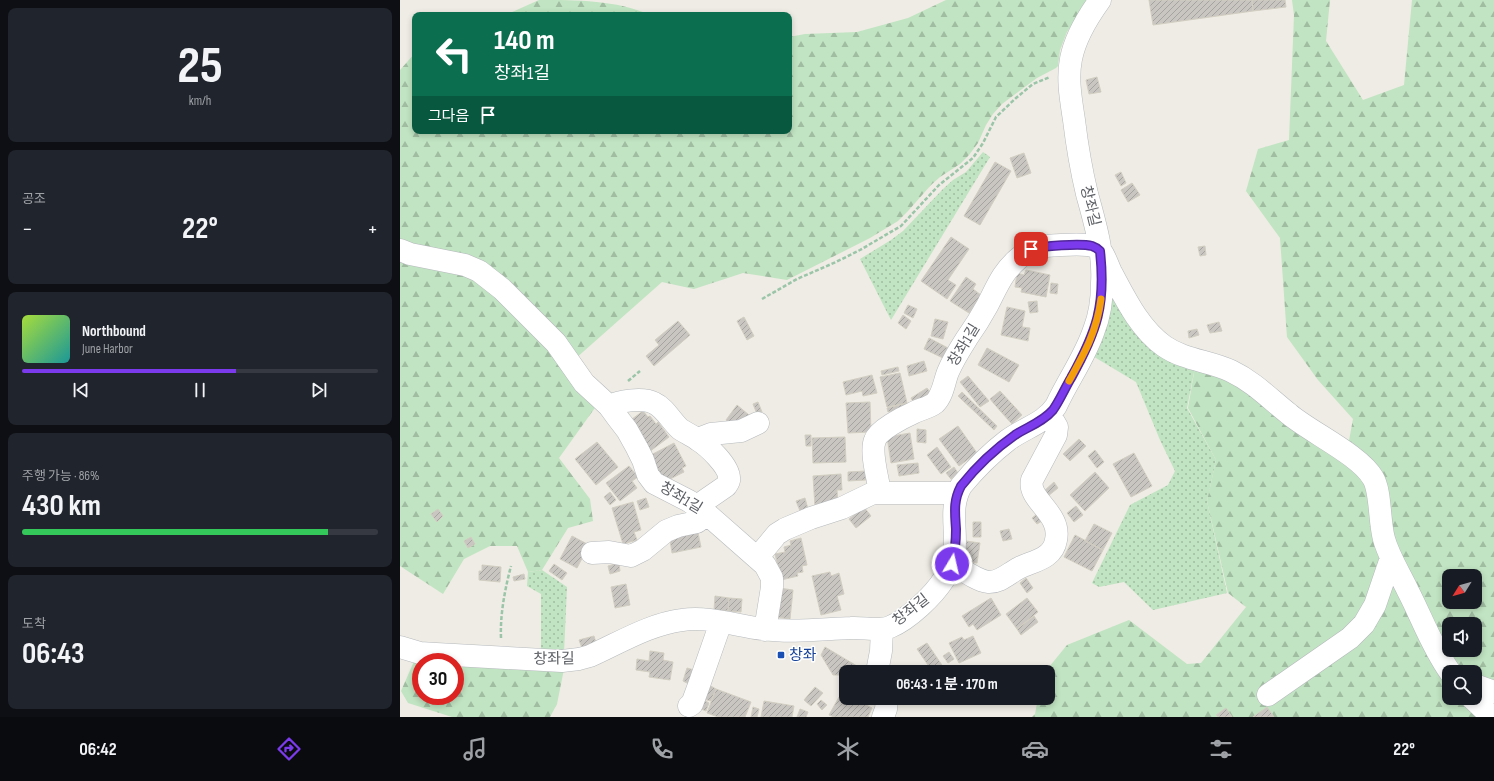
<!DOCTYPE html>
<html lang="ko">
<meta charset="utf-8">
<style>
body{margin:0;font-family:"Sofia Sans Condensed","Noto Sans KR",sans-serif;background:#20242c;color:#f1f3f6;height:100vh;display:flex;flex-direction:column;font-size:15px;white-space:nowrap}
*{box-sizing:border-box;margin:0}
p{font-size:13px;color:#9ea1a6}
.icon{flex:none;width:22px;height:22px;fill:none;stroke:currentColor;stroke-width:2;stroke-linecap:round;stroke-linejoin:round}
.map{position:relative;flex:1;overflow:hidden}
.panel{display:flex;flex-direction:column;gap:8px;padding:8px;background:#0d0f14;width:400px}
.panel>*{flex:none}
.guide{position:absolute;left:12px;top:12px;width:380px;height:122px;border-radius:8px;box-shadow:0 2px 6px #0003;background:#0b6e4f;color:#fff;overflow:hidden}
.needle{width:26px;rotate:233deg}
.controls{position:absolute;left:1042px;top:569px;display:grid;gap:8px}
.controls a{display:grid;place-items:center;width:40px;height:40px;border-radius:8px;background:#171b24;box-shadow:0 2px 6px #0003;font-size:20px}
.speed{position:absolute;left:12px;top:653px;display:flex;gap:8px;font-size:20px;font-weight:700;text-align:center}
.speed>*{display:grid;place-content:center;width:52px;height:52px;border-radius:50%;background:#171b24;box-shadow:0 2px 6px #0003;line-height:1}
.speed .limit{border:6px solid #d22;background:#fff;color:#111}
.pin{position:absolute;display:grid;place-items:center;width:34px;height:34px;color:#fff;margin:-17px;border-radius:8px;box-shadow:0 2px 6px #0006}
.me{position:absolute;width:44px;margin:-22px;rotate:9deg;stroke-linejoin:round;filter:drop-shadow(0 0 3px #0008)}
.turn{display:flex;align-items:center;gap:14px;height:84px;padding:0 16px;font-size:18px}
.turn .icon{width:52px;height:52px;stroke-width:2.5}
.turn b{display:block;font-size:28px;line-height:34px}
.then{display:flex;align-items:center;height:38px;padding:0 16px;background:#0003;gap:8px;font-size:15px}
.big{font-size:30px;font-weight:700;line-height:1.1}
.panel .widget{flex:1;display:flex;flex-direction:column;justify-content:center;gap:6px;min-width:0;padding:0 14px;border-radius:8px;background:#20242c}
.panel .dial{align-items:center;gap:0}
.dial b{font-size:52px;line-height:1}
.song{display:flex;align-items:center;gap:12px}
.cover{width:48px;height:48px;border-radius:6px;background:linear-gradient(135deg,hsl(80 70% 55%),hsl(180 70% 35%))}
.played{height:4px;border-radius:2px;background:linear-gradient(90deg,#7c3aed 60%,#363941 60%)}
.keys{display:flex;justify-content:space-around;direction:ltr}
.heat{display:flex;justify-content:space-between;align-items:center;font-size:22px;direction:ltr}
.charge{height:6px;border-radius:3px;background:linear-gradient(90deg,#34c759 86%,#363941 0)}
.trip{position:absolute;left:439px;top:665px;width:216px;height:40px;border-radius:8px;background:#171b24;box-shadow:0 2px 6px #0003;font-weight:700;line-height:40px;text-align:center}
.dock{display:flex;height:64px;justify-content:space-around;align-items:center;background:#090b0e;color:#9ea1a6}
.dock .icon{width:28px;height:28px}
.dock .on{color:#7c3aed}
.dock b{font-size:18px;color:#f1f3f6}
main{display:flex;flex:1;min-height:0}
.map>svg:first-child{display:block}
</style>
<main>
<section class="panel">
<div class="widget dial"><b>25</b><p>km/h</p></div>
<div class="widget"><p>공조</p>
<div class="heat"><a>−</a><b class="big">22°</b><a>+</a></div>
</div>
<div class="widget">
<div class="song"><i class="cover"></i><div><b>Northbound</b><p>June Harbor</p></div></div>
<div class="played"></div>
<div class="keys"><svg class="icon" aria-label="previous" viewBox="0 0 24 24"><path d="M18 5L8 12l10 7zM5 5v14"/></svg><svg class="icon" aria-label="pause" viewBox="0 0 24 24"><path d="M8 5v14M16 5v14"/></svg><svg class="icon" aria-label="next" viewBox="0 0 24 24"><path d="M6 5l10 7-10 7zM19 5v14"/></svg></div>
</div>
<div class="widget"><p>주행 가능 · 86%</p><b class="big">430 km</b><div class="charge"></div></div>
<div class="widget"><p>도착</p><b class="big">06:43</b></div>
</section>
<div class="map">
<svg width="1094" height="717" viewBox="0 0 1094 717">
<defs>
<pattern id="grass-dots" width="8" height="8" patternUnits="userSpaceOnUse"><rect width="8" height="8" fill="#c1e4c2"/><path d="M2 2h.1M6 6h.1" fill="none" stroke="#a0bca1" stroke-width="1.8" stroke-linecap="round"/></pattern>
<pattern id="forest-firs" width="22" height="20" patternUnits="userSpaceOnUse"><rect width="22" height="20" fill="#c1e4c2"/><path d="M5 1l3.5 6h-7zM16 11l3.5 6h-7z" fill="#a0bca1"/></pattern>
<pattern id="building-hatch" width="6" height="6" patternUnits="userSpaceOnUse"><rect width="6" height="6" fill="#c9c6c1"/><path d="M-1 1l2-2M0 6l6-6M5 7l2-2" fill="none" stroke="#a6a4a0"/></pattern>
</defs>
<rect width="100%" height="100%" fill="#eeece4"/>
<!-- grass -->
<path fill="url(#grass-dots)" d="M583,152L590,157L491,320L460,259L491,240L503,231L543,189L553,180L566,172Z
M710,285L795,367L787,408L816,460L807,501L827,593L753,610L724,582L699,587L692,583L730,505L768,485L775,471L760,440L736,382L691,355Z
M142,570L167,587L164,653L141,652V594L127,586L128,572Z"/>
<!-- forest -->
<path fill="url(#forest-firs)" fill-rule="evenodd" d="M139,0C177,0 216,0 250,15H95L110,13Z
M546,0H688L667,32L660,50L658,66L656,68L637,78L602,104L593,114L586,125L578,143L569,155L560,164L540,177L531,185L508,211L498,221L470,238L387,280L343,273L294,289L262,282L175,359L106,287L0,245V70L15,53V131H389V37L405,34L457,32L508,18Z
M892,0H930L926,41L963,100L1004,85L1012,0H1094V717H632L635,714L638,698H648V672H645L667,645L729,620L787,664L801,663L846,607L828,593L807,501L816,460L788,408L795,367L817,372L948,446L953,419L918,380L887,337L880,238L846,191L858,149L889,140L894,15ZM1049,576H1075V602H1049ZM1049,624H1075V650H1049ZM1049,672H1075V698H1049Z
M0,256L88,282L197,405L159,458L190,499L193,521L168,528L142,570L128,572L117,546H90L64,559L43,594L0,566Z
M15,659L21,662V696H55V663L164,669L157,704L150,717H52L8,703L1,691Z"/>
<!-- building -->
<path fill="url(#building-hatch)" stroke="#d2cec2" d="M749,0H852L853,11L753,25Z
M852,0H885L886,7L853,11Z
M697,77L701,92L689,94L686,80Z
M624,153L631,173L617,178L610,158Z
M595,162L611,171L580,225L564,216Z
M721,172L726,183L721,186L715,175Z
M732,183L740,195L728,202L721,190Z
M551,237L569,249L548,280L556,285L547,299L521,281Z
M805,246L806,255L800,256L798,247Z
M626,270L650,275L646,297L621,292L622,288L615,287L617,273L624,275Z
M566,277L576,284L573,289L581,295L569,313L550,301Z
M651,283L658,284L657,294L650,293Z
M637,301L638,312L630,313L628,302Z
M508,305L517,309L513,318L504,313Z
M607,307L625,311L622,327L630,328L628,341L601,335Z
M503,315L511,321L506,329L498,323Z
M344,317L354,336L347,340L337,321Z
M535,319L548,322L543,339L531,336Z
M278,321L290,335L254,366L246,356L259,345L255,340Z
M819,322L822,331L810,333L807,325Z
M797,329L799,335L789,338L788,331Z
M529,338L548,348L543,358L524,349Z
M587,348L619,365L609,382L578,365Z
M524,361L527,371L509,376L507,366Z
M498,367L499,371L482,375L481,371Z
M500,373L507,403L487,407L480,377Z
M472,375L477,393L463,396L462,391L446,395L443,382Z
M568,376L589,401L580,407L560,382Z
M527,388L533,396L516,407L511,398Z
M600,391L612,404L602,413L590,399Z
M562,392L597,426L594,430L558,396Z
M358,402L362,412L357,414L353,404Z
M470,402L471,432L448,433L446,403Z
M507,403L508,408L488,412L487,408Z
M612,404L622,415L612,424L602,413Z
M337,405L349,415L338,429L326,420Z
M243,411L248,417L250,416L256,424L258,422L269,437L249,452L228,422Z
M558,426L577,453L559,466L539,439Z
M517,429L526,430V443L517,442Z
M510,433L514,459L491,463L487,437Z
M405,435H411V446H406Z
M445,437L446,462L413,463L412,438Z
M679,439L686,446L670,461L663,454Z
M197,442L218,467L196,485L175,459Z
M274,443L286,466L282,468L284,472L264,482L251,455Z
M537,447L551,467L541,474L527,455Z
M695,450L704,462L697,468L688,456Z
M734,453L752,486L731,497L713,464Z
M518,463L519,473L499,476L497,465Z
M229,466L238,477L232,481L237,488L220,501L206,483Z
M554,467L558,473L551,479L546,473Z
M466,471V480L448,481V472Z
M695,472L709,488L685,511L670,495Z
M441,474L442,490H437L438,506L415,507L413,476Z
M654,482L658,488L648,496L644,491Z
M210,492L216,500L210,505L204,497Z
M246,498L249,507L240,510L237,501Z
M405,498L408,509L400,511L396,501Z
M233,502L241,530L234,532L237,540L223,544L212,508Z
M676,506L683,515L674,522L667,513Z
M464,507L471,516L456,528L449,519Z
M38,509L43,516L37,522L31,514Z
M637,514L642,521L637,524L632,518Z
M573,522H581V537H573Z
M694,524L712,533L703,550L685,541Z
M297,528L301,547L272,553L269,534Z
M609,529L612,539L603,541L600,531Z
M675,535L703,550L692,571L664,557Z
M172,536L189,545L177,568L160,559Z
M71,537L75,544L68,548L64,541Z
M401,538L407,565L402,566L403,572L397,573L398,576L381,580L375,554L385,552L384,547L391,545L390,541Z
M566,541L580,543L577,563L564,561Z
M219,563L220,571L210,574L208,566Z
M154,564L167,573L162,580L149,571Z
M82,565L101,567L100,582L79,580V571H82Z
M430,572L431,576L439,573L444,594L437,596L441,610L421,615L412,576Z
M124,574L125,579L114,581L113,577Z
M626,578L633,588L627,593L620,583Z
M226,584L230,605L215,608L211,587Z
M379,588L393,590L390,619L376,617Z
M315,596L329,598L328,611L314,610Z
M329,598L342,599L341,612L328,611Z
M591,598L601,615L577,630L573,624L569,627L562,616Z
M627,598L638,612L617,629L606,614Z
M634,616L638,622L621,635L617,629Z
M194,636L196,643L182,648L179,640Z
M573,636L581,653L559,663L549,643L562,637L564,640Z
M527,643L546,671L544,672H527L524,668L528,665L517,649Z
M425,647L457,666L454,672H446V675H433L421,655Z
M250,651L264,653L263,660L273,662L270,680L249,677L250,672L236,670L237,659L249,661Z
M549,652L554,659L548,663L543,656Z
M287,668L294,670L289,684L283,681Z
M309,685L316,689L311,701L303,699Z
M415,687L423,693L411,706L404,700Z
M316,689L351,702L345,717H318L307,713Z
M439,697L450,703L454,698L472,708L468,717H434L429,715Z
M304,700L309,703L306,711L301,709Z
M421,700L427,705L422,710L417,704Z
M364,701L394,706L392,717H361Z
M353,707L359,709L357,717H351Z
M867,707L874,717H853Z
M826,708L832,717H818L816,715Z
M400,709L408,712L406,717H397Z"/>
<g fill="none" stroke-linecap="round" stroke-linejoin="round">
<!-- minor casing -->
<g stroke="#b6b9bd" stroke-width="23">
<path id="minor" d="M0,250L10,254L65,265L79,271L102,289L156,343L184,383L209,406L217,417L227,430L237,448L243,460L248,475L254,483L289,501L307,514L365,565L372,578V587L365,630
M209,406C219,401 243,397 254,403C265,408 271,421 280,429C286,433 293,436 298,440C308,446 329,466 329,478C330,481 328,483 326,486L297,506
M298,439L311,434L341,431L358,423
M480,492C478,479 470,452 475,440C478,430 504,417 513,413C520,409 529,408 535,403C543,395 544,382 548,372C553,360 560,349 567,338C574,328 581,317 587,306C597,287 602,272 619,258C624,254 629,250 635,248C645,245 677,244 688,245C692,246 698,247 701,251C705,256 708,266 711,272C725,298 739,328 764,346C784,360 810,361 831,371C854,382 870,399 889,414C910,432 960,455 973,478C981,491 979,521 984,539C989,557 1000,574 1008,591C1022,618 1032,647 1050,672
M192,553L209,552L231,556L243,550L266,531L278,526L297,522L307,514
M357,558L377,534L385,529L411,518L442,508L473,493H557
M553,564C563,570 576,580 588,582C600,583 609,573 619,568C633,561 653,559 656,540C662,513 627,500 632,480L656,435L657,427L650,415
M0,647L20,653L36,654L162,661L179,659L190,656C219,643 250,624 282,620C309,616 337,626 363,629C392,633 422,629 451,628C464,627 478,632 490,627C509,619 533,596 544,579C567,547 544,516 561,486C575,469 591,453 608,440C624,428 645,423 656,406C668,380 685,357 694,330C700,315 702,299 702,283C704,253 695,223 687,194C681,169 677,145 674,120C671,100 667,79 671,59C675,38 687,18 700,0
M477,672L481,651L482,629
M1075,685L1094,692
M868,695L950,638L964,624L975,605L991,558
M1072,698L1092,717
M289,706L292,704L299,685L321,622
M483,717L486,709L487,698"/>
</g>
<!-- path -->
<path stroke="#9ac5a8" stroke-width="2.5" stroke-dasharray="4 2" stroke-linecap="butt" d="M362,299L397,279L436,262L460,250L501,226L539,185L573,158L583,143L596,117L616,98L633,84L650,77
M228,381L240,371
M101,638C100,614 105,589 111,566"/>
<!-- minor -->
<use href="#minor" stroke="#fff" stroke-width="22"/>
</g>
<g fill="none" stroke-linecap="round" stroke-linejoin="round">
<!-- route casing -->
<g stroke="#51269a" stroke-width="10">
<path id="route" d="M552,564C555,552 556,541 556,529C555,513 553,501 561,486C576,467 595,449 615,435C627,427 643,422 653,410C660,400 665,388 671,378C697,331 706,305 700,251C698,249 695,247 692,246C681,243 642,246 631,249"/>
</g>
<!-- route -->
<use href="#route" stroke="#7c3aed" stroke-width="7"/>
<!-- slow -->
<path stroke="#f59e0b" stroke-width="7" d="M669,381C684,354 697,331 701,299"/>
</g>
<!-- markers -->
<rect fill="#1a4fb4" stroke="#fff" stroke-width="1.5" x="377" y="651" width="8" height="8" rx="2"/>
<g text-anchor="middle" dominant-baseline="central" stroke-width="3" stroke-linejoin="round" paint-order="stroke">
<!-- street labels -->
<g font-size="15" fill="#5c5f64" stroke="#fff">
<text transform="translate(690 206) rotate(76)">창좌길</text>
<text transform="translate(564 345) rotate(-59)">창좌1길</text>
<text transform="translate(281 498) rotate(31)">창좌1길</text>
<text transform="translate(511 610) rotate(-38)">창좌길</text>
<text transform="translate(154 659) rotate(-1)">창좌길</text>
</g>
<!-- transit labels -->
<g font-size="15" fill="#164399" stroke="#fff" text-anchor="start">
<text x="389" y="655">창좌</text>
</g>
</g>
</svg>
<div class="controls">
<a><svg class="needle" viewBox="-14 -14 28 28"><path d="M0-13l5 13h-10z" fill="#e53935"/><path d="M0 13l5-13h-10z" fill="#9ea1a6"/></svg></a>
<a><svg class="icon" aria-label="sound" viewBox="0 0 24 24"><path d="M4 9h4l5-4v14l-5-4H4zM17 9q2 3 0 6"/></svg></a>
<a><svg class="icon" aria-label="search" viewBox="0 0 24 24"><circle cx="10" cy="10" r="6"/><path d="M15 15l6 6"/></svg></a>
</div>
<div class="speed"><div class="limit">30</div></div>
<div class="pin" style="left:631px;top:249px;background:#d93025"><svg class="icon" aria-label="arrive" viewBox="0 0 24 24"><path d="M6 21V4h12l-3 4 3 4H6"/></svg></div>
<svg class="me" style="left:552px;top:564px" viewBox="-20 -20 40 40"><circle r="17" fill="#7c3aed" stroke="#fff" stroke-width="3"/><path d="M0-11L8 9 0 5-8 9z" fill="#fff"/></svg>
<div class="trip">06:43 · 1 분 · 170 m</div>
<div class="guide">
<div class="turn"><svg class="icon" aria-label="left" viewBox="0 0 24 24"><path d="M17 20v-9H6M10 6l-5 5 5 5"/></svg><div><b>140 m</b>창좌1길</div></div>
<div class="then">그다음<svg class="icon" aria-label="arrive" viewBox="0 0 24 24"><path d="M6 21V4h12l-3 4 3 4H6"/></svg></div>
</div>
</div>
</main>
<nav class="dock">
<b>06:42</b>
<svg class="icon on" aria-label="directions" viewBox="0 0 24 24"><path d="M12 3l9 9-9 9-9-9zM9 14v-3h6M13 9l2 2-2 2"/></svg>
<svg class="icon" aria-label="music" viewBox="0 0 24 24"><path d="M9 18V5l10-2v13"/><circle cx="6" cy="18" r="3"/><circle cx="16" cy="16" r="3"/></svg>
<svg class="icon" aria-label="phone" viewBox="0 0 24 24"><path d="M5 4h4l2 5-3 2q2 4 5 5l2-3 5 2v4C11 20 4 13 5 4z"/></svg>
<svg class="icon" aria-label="climate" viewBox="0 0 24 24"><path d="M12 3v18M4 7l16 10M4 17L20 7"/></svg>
<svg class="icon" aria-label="car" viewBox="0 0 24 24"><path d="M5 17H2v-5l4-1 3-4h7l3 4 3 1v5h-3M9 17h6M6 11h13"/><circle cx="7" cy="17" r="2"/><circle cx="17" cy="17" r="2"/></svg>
<svg class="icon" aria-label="filters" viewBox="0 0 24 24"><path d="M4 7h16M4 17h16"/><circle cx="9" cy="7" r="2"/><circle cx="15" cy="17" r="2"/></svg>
<b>22°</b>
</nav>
